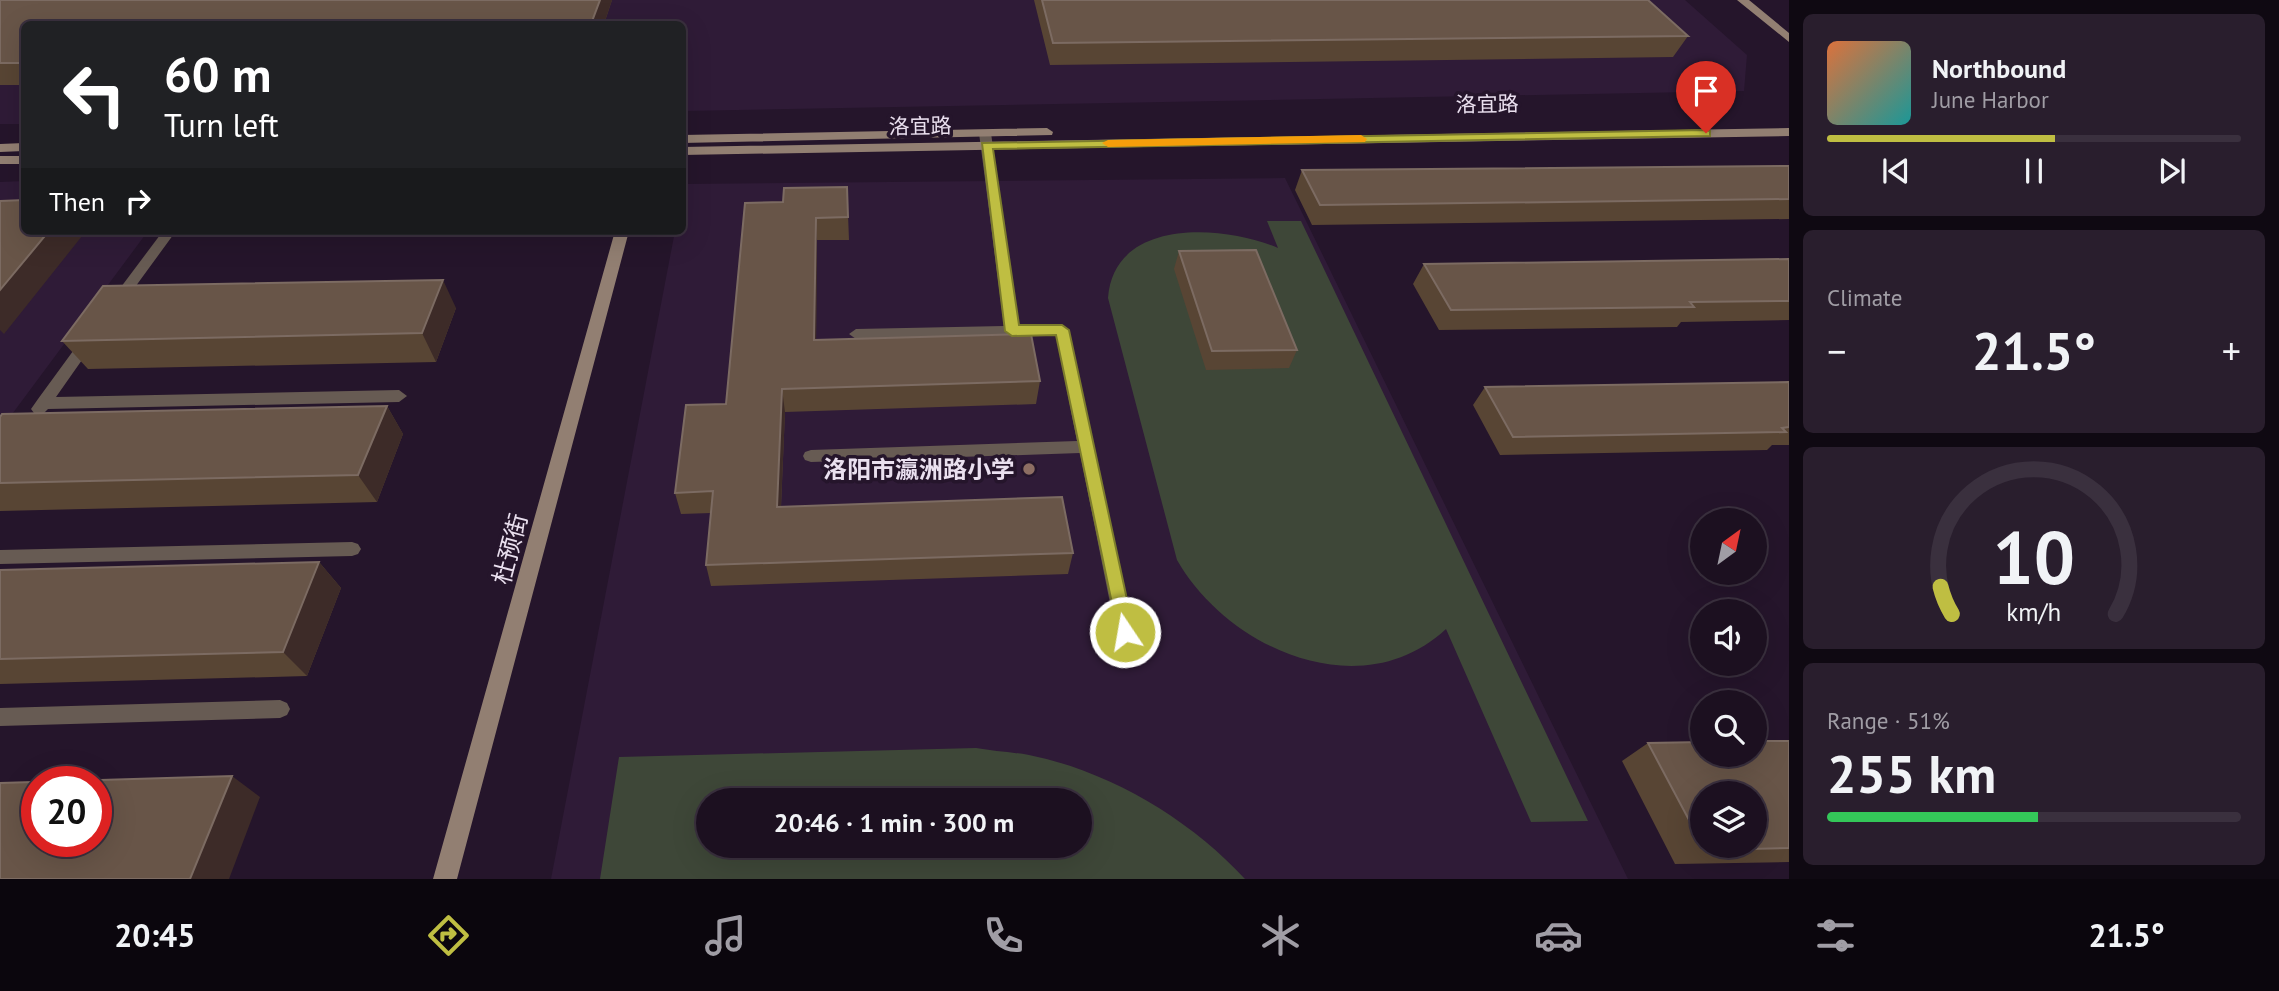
<!DOCTYPE html>
<meta charset="utf-8">
<style>
body{margin:0;font-family:"PT Sans","Noto Sans SC",sans-serif;background:#291e2d;color:#f1f3f6;height:100vh;display:flex;flex-direction:column;font-size:26px;white-space:nowrap}
*{box-sizing:border-box;margin:0}
p{font-size:23px;color:#a09da5}
.icon{flex:none;width:38px;height:38px;fill:none;stroke:currentColor;stroke-width:2;stroke-linecap:round;stroke-linejoin:round}
.map{position:relative;flex:1;overflow:hidden}
.drawer{display:flex;flex-direction:column;gap:14px;padding:14px;background:#0f0912;width:490px}
.drawer>*{flex:none}
.banner{position:absolute;left:21px;top:21px;width:665px;height:214px;border-radius:10px;box-shadow:0 7px 28px #0002,0 0 0 2px #3a303e;background:#202124;color:#fff;overflow:hidden}
.needle{width:46px;rotate:33deg}
.controls{position:absolute;left:1690px;top:508px;display:grid;gap:14px}
.controls a{display:grid;place-items:center;width:77px;height:77px;border-radius:50%;background:#1c1020;box-shadow:0 7px 28px #0002,0 0 0 2px #3a303e;font-size:35px}
.speed{position:absolute;left:21px;top:766px;display:flex;gap:14px;font-size:35px;font-weight:700;text-align:center}
.speed>*{display:grid;place-content:center;width:91px;height:91px;border-radius:50%;background:#1c1020;box-shadow:0 7px 28px #0002,0 0 0 2px #3a303e;line-height:1}
.speed .limit{border:10px solid #d22;background:#fff;color:#111}
.pin{position:absolute;display:grid;place-items:center;width:60px;height:60px;color:#fff;margin:-72px -30px;border-radius:50% 50% 50% 0;rotate:-45deg;box-shadow:0 0 7px #0007}
.pin .icon{rotate:45deg}
.me{position:absolute;width:77px;margin:-38px;rotate:348deg;stroke-linejoin:round;filter:drop-shadow(0 0 5px #0008)}
.turn{display:flex;align-items:center;gap:24px;height:147px;padding:0 28px;font-size:32px}
.turn .icon{width:91px;height:91px;stroke-width:2.5}
.turn b{display:block;font-size:49px;line-height:60px}
.then{display:flex;align-items:center;height:66px;padding:0 28px;background:#0003;gap:14px;font-size:26px}
.big{font-size:52px;font-weight:800;line-height:1.1}
.drawer .card{flex:1;display:flex;flex-direction:column;justify-content:center;gap:10px;min-width:0;padding:0 24px;border-radius:10px;background:#291e2d}
.drawer .dial{align-items:center;gap:0}
.dial svg{height:182px;overflow:visible;fill:none;stroke:#3a303e;stroke-width:7;stroke-linecap:round;text-anchor:middle}
.dial text{fill:#f1f3f6;stroke:none}
.song{display:flex;align-items:center;gap:21px}
.cover{width:84px;height:84px;border-radius:10px;background:linear-gradient(135deg,hsl(20 70% 55%),hsl(180 70% 35%))}
.played{height:7px;border-radius:4px;background:linear-gradient(90deg,#bfbe42 55%,#3a303e 55%)}
.keys{display:flex;justify-content:space-around;direction:ltr}
.heat{display:flex;justify-content:space-between;align-items:center;font-size:38px;direction:ltr}
.charge{height:10px;border-radius:5px;background:linear-gradient(90deg,#34c759 51%,#3a303e 0)}
.trip{position:absolute;left:696px;top:788px;width:396px;height:70px;border-radius:35px;background:#1c1020;box-shadow:0 7px 28px #0002,0 0 0 2px #3a303e;font-weight:800;line-height:70px;text-align:center}
.tabs{display:flex;height:112px;justify-content:space-around;align-items:center;background:#0b060d;color:#a09da5}
.tabs .icon{width:49px;height:49px}
.tabs .selected{color:#bfbe42}
.tabs b{font-size:32px;color:#f1f3f6}
main{display:flex;flex:1;min-height:0}
.map>svg:first-child{display:block}
</style>
<main>
<div class="map">
<svg width="1789" height="879" viewBox="0 0 1789 879">
<rect width="100%" height="100%" fill="#25152b"/>
<!-- built -->
<path fill="#2f1b37" fill-rule="evenodd" d="M0,0H1685L1747,55L1744,91L683,111L682,24H24V124H0Z
M1285,178L1628,879H551L675,231H682L683,184ZM709,800H1080V845H709Z
M24,181V231H148L4,425H0V182Z"/>
<!-- green -->
<path fill="#3e4738" fill-rule="evenodd" d="M1267,221H1301L1588,821L1531,822L1446,629C1361,708 1228,649 1177,560L1108,298C1114,217 1224,225 1278,248Z
M976,748C993,751 1011,752 1029,755C1109,771 1190,819 1245,879H600L619,757ZM709,800H1080V845H709Z"/>
<g fill="none" stroke-linecap="round" stroke-linejoin="round">
<!-- lane -->
<path fill="#675b53" fill-rule="evenodd" d="M985,130L991,133L1018,326L1062,325L1069,330L1139,658L1137,664L1130,667L1123,664L1121,658L1080,453L811,462L805,460L803,456L805,452L811,450L1077,441L1056,335L856,339L849,334L856,329L1004,326L979,133Z
M163,231H176L122,305H112L110,302L112,299Z
M89,335L96,340L56,397L399,390L407,396L399,402L48,409L44,413H34L31,409L38,399L84,336Z
M352,542L358,544L361,549L358,554L352,556L0,564V550Z
M280,700L287,703L290,709L287,715L280,718L0,726V708Z"/>
<!-- secondary -->
<path fill="#927f72" fill-rule="evenodd" d="M1737,0H1749L1789,33V42Z
M1047,128L1053,132L1052,135L682,143V135Z
M1789,128V136L682,155V147Z
M24,143V151L0,152V144Z
M0,156H24V164H0Z
M615,231H629L457,879H433Z"/>
</g>
<!-- wall -->
<path fill="#584534" d="M0,0H612L604,24H24V85H0Z
M1034,0H1648L1688,36L1673,57L1050,65Z
M1789,166V219L1312,225L1295,190L1302,170Z
M847,187L849,240H817L816,340L1040,381L1036,404L785,412L781,507L1073,553L1068,574L711,586L706,565L711,513L681,514L675,493L726,404L783,202Z
M1179,251L1297,350L1289,368L1206,370L1174,269Z
M1789,259V320L1681,322L1677,327L1439,330L1413,284L1424,264Z
M456,308L436,362L88,369L62,341Z
M1789,382V445H1772L1767,450L1500,455L1473,405L1485,387Z
M387,406L403,434L377,502L0,511V417Z
M319,562L341,588L307,676L0,684V570Z
M1789,741V862L1675,864L1622,761L1648,743Z"/>
<!-- shaded-wall -->
<path fill="#3d2b28" d="M600,0H612L604,24H591Z
M816,218L817,240L816,363L814,340Z
M49,231H86L4,334L0,330V290Z
M443,280L456,308L436,362L422,333Z
M782,389L785,412L780,528L777,507Z
M387,406L403,434L377,502L358,475Z
M319,562L341,588L307,676L283,652Z
M232,776L260,797L229,879H190Z"/>
<!-- building -->
<path fill="#685548" stroke="#7c6b62" stroke-width="2" fill-rule="evenodd" d="M0,0H600L591,24H24V63H0Z
M1042,0H1648L1688,36L1053,43Z
M1789,166V199L1320,205L1302,170Z
M847,187L848,217L816,218L814,340L1031,334L1040,381L782,389L777,507L1062,497L1073,553L706,565L713,491L675,493L686,405L726,404L745,203L783,202L784,188Z
M24,200V231H49L0,290V201Z
M1256,250L1297,350L1212,351L1179,251Z
M1789,259V301L1690,302L1694,307L1451,310L1424,264Z
M443,280L422,333L62,341L103,286Z
M1789,382V427L1782,428L1786,432L1513,437L1485,387Z
M387,406L358,475L0,483V417L2,414Z
M319,562L283,652L0,659V570Z
M1755,741H1789V848L1705,850L1648,743L1703,742V754H1755ZM1703,793H1755V845H1703Z
M232,776L190,879H0V783ZM37,782H96V842H37Z"/>
<!-- route -->
<path fill="#bfbe42" stroke="#7c7c2b" stroke-width="2" d="M1706,130L1710,131V136L993,149L1019,325H1062L1069,330L1134,632L1132,637L1125,640L1119,637L1056,335L1012,336L1005,331L982,143Z"/>
<!-- slow -->
<path fill="#f59e0b" d="M1361,135L1367,139L1365,142L1108,147L1102,143L1108,140Z"/>
<!-- markers -->
<circle fill="#8d6e63" stroke="#25152b" stroke-width="2.5" cx="1029" cy="469" r="7"/>
<g text-anchor="middle" dominant-baseline="central" stroke-width="7" stroke-linejoin="round" paint-order="stroke">
<!-- far-street labels -->
<g font-size="21" fill="#eae0ef" stroke="#25152b">
<text transform="translate(1487 104) rotate(-1)">洛宜路</text>
<text transform="translate(920 126) rotate(-1)">洛宜路</text>
</g>
<!-- poi labels -->
<g font-size="24" font-weight="bold" fill="#eae0ef" stroke="#25152b" text-anchor="end">
<text x="1015" y="469">洛阳市瀛洲路小学</text>
</g>
<!-- street labels -->
<g font-size="24" fill="#eae0ef" stroke="#25152b">
<text transform="translate(510 549) rotate(-75)">杜预街</text>
</g>
</g>
</svg>
<div class="controls">
<a><svg class="needle" viewBox="-14 -14 28 28"><path d="M0-13l5 13h-10z" fill="#e53935"/><path d="M0 13l5-13h-10z" fill="#a09da5"/></svg></a>
<a><svg class="icon" aria-label="sound" viewBox="0 0 24 24"><path d="M4 9h4l5-4v14l-5-4H4zM17 9q2 3 0 6"/></svg></a>
<a><svg class="icon" aria-label="search" viewBox="0 0 24 24"><circle cx="10" cy="10" r="6"/><path d="M15 15l6 6"/></svg></a>
<a><svg class="icon" aria-label="layers" viewBox="0 0 24 24"><path d="M12 4l9 5-9 5-9-5zM3 14l9 5 9-5"/></svg></a>
</div>
<div class="speed"><div class="limit">20</div></div>
<div class="pin" style="left:1706px;top:133px;background:#d93025"><svg class="icon" aria-label="arrive" viewBox="0 0 24 24"><path d="M6 21V4h12l-3 4 3 4H6"/></svg></div>
<svg class="me" style="left:1125px;top:632px" viewBox="-20 -20 40 40"><circle r="17" fill="#bfbe42" stroke="#fff" stroke-width="3"/><path d="M0-11L8 9 0 5-8 9z" fill="#fff"/></svg>
<div class="trip">20:46 · 1 min · 300 m</div>
<div class="banner">
<div class="turn"><svg class="icon" aria-label="left" viewBox="0 0 24 24"><path d="M17 20v-9H6M10 6l-5 5 5 5"/></svg><div><b>60 m</b>Turn left</div></div>
<div class="then">Then<svg class="icon" aria-label="right" viewBox="0 0 24 24"><path d="M7 20v-9h11M14 6l5 5-5 5"/></svg></div>
</div>
</div>
<section class="drawer">
<div class="card">
<div class="song"><i class="cover"></i><div><b>Northbound</b><p>June Harbor</p></div></div>
<div class="played"></div>
<div class="keys"><svg class="icon" aria-label="previous" viewBox="0 0 24 24"><path d="M18 5L8 12l10 7zM5 5v14"/></svg><svg class="icon" aria-label="pause" viewBox="0 0 24 24"><path d="M8 5v14M16 5v14"/></svg><svg class="icon" aria-label="next" viewBox="0 0 24 24"><path d="M6 5l10 7-10 7zM19 5v14"/></svg></div>
</div>
<div class="card"><p>Climate</p>
<div class="heat"><a>−</a><b class="big">21.5°</b><a>+</a></div>
</div>
<div class="card dial"><svg viewBox="0 0 100 80">
<path d="M14 69A42 42 0 1 1 86 69"/>
<path d="M14 69A42 42 0 0 1 9 57" stroke="#bfbe42"/>
<text x="50" y="56" font-size="32" font-weight="700">10</text>
<text x="50" y="72" font-size="11">km/h</text>
</svg></div>
<div class="card"><p>Range · 51%</p><b class="big">255 km</b><div class="charge"></div></div>
</section>
</main>
<nav class="tabs">
<b>20:45</b>
<svg class="icon selected" aria-label="directions" viewBox="0 0 24 24"><path d="M12 3l9 9-9 9-9-9zM9 14v-3h6M13 9l2 2-2 2"/></svg>
<svg class="icon" aria-label="music" viewBox="0 0 24 24"><path d="M9 18V5l10-2v13"/><circle cx="6" cy="18" r="3"/><circle cx="16" cy="16" r="3"/></svg>
<svg class="icon" aria-label="phone" viewBox="0 0 24 24"><path d="M5 4h4l2 5-3 2q2 4 5 5l2-3 5 2v4C11 20 4 13 5 4z"/></svg>
<svg class="icon" aria-label="climate" viewBox="0 0 24 24"><path d="M12 3v18M4 7l16 10M4 17L20 7"/></svg>
<svg class="icon" aria-label="car" viewBox="0 0 24 24"><path d="M5 17H2v-5l4-1 3-4h7l3 4 3 1v5h-3M9 17h6M6 11h13"/><circle cx="7" cy="17" r="2"/><circle cx="17" cy="17" r="2"/></svg>
<svg class="icon" aria-label="filters" viewBox="0 0 24 24"><path d="M4 7h16M4 17h16"/><circle cx="9" cy="7" r="2"/><circle cx="15" cy="17" r="2"/></svg>
<b>21.5°</b>
</nav>
